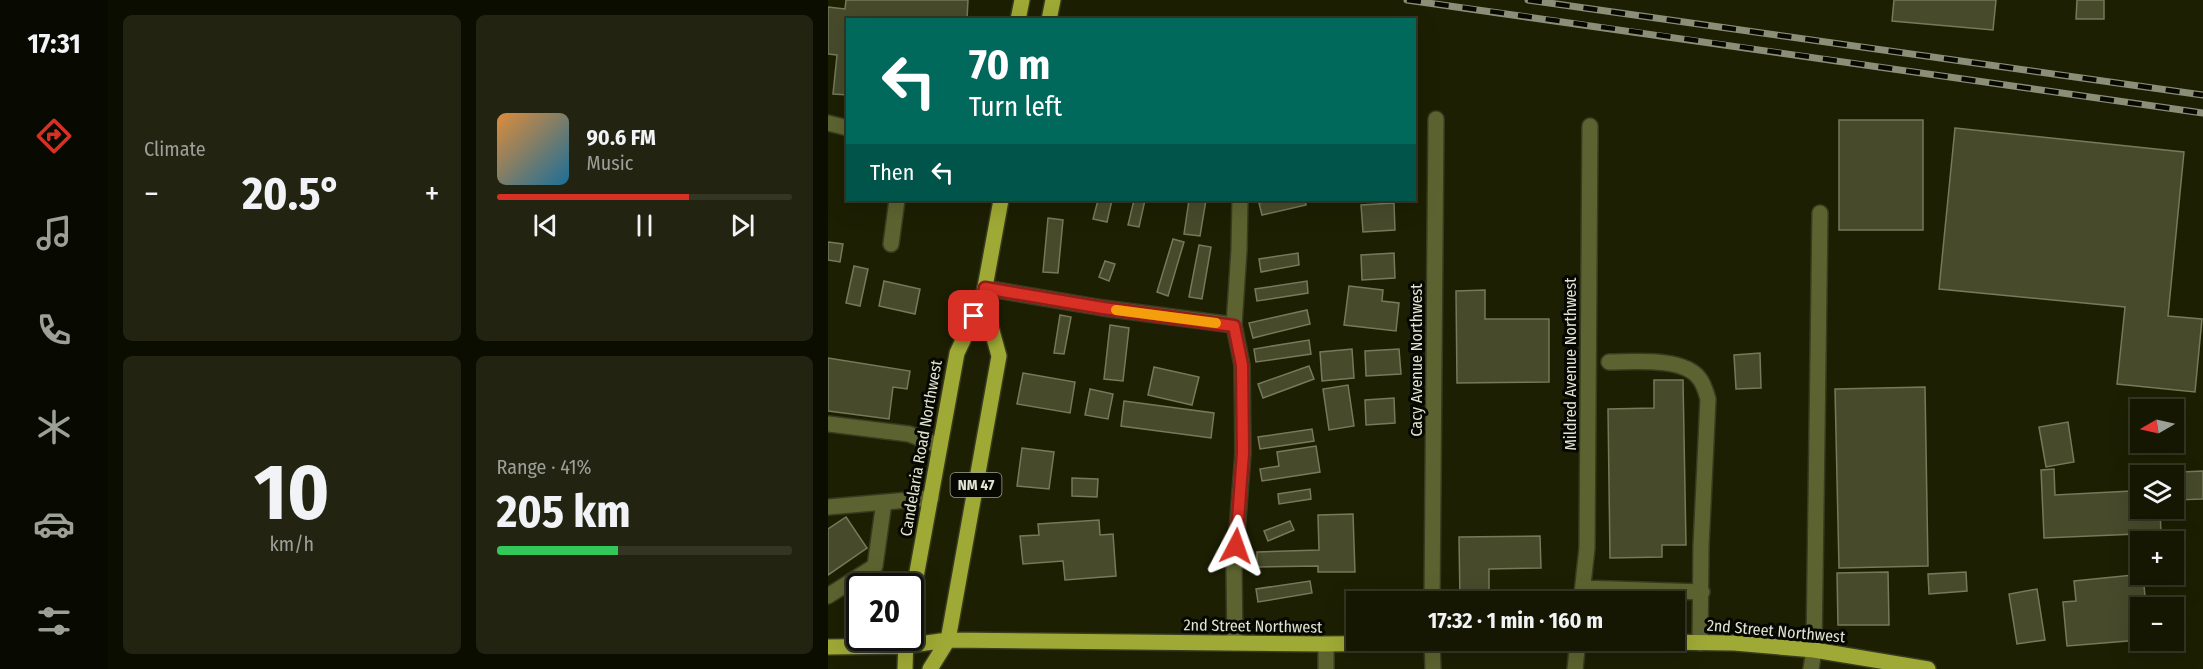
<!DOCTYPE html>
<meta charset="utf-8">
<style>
body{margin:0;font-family:"Fira Sans Condensed",sans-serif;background:#222411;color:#f1f3f6;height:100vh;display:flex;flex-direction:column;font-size:22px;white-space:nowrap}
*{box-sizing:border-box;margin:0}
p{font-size:20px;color:#9d9f99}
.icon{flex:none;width:33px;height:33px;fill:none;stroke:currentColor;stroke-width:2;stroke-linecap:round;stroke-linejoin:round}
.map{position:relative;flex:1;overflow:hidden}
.side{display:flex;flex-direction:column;gap:15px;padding:15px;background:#0c0d01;width:720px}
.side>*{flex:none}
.banner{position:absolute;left:18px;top:18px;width:570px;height:183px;border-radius:0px;box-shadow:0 6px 24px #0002,0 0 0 2px #343624;background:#00695c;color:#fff;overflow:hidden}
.needle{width:39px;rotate:261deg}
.buttons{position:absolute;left:1302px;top:399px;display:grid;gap:12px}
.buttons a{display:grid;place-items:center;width:54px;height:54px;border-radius:0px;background:#151702;box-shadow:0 6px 24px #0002,0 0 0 2px #343624;font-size:30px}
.speed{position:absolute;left:18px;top:573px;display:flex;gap:12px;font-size:30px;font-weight:700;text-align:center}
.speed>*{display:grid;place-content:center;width:78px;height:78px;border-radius:50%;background:#151702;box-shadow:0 6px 24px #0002,0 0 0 2px #343624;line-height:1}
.speed .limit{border:3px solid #111;border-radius:9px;background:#fff;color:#111}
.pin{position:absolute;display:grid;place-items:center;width:51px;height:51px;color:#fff;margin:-26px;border-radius:12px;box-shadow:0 3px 9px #0006}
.me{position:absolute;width:66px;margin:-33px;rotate:4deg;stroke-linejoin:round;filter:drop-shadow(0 0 4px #0008)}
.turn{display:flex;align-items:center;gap:21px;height:126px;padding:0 24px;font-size:27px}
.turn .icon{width:78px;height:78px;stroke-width:2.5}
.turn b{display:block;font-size:42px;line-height:51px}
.then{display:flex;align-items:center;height:57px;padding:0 24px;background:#0003;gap:12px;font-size:22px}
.big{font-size:45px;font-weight:700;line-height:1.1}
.side .widget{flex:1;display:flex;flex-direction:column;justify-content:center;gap:9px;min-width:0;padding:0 21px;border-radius:9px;background:#222411}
.side .dial{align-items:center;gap:0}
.dial b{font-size:78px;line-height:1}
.song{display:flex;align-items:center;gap:18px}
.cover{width:72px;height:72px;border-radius:9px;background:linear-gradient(135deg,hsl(30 70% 55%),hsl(200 70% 35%))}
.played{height:6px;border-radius:3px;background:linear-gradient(90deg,#d93025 65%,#343624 65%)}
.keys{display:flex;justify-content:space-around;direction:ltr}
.heat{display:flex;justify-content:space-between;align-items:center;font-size:33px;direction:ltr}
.charge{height:9px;border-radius:4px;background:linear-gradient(90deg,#34c759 41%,#343624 0)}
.side .tiles{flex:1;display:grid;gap:15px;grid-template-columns:repeat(2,1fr)}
.trip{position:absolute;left:518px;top:591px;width:339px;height:60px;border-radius:0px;background:#151702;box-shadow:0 6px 24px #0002,0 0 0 2px #343624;font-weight:700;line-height:60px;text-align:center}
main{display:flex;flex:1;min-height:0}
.tabs{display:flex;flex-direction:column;width:108px;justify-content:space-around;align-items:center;background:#080901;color:#9d9f99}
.tabs .icon{width:42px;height:42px}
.tabs .current{color:#d93025}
.tabs b{font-size:27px;color:#f1f3f6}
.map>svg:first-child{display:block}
</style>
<main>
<nav class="tabs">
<b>17:31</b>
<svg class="icon current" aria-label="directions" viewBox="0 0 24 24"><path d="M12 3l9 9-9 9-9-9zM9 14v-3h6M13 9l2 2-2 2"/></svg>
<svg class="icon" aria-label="music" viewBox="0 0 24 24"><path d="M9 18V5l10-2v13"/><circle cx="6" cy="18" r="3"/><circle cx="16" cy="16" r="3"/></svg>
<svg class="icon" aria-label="phone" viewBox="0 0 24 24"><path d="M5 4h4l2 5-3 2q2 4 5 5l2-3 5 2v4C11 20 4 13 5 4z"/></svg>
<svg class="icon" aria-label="climate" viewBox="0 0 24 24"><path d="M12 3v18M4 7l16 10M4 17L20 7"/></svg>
<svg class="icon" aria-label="car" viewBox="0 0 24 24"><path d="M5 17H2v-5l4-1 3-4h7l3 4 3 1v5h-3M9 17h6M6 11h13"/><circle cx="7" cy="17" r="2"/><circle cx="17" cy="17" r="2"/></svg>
<svg class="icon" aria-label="filters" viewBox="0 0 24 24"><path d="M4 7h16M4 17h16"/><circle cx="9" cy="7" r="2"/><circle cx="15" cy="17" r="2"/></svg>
</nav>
<section class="side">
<div class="tiles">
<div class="widget"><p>Climate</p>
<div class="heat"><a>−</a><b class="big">20.5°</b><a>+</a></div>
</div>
<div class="widget">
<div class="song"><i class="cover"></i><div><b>90.6 FM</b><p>Music</p></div></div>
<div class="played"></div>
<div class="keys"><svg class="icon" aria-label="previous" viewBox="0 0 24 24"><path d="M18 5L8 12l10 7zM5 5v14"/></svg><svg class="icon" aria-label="pause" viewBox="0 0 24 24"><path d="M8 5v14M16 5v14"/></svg><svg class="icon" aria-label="next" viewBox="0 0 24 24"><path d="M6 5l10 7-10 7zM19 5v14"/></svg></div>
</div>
<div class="widget dial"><b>10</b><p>km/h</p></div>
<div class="widget"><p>Range · 41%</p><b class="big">205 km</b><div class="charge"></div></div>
</div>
</section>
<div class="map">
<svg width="1375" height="669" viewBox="0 0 1375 669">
<rect width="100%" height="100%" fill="#1c1f02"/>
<!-- building -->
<path fill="#474b2c" stroke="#767a59" stroke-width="1.5" d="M18,0H140L139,20H20V95L5,94L9,55L0,54V7L17,9Z
M1066,0H1168L1165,30L1064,21Z
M1249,0H1276V19H1248Z
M1011,120H1095V230H1011Z
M1127,128L1356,152L1340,316L1374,319L1367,392L1289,384L1297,307L1111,289Z
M270,200H284L279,222L265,219Z
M306,200H317L311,227L300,225Z
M361,200H378L372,236L356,234Z
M445,200H477L478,205L434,215L431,203Z
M566,203L567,230L535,232L533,205Z
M220,218L235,220L230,273L215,272Z
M345,239L356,242L340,296L329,292Z
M0,242L15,244L12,262L0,260Z
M371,245L383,247L374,299L361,297Z
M470,253L471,265L433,272L431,259Z
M566,253L567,278L534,280L533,255Z
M277,261L287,264L281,281L271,277Z
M26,266L40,269L32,306L18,303Z
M56,281L92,289L87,314L51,306Z
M479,281L480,293L429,301L427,289Z
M521,286L555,290L554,301L571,303L568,331L516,325Z
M657,290V319H721V382L629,383L628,291Z
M479,310L482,324L425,338L421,323Z
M232,315L243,317L236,354L226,353Z
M282,325L301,328L295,381L276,379Z
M481,340L483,354L428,362L426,349Z
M524,349L526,378L494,381L492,352Z
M571,349L573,374L538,376L537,351Z
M932,353L933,388L908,389L906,355Z
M0,358L82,371L79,389L65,387L61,419L0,411Z
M481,366L486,379L435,398L430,384Z
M326,367L371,377L364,405L320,395Z
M195,373L247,382L242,413L189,404Z
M826,380H855L858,545H834V557L782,558L780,409L826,408Z
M520,385L526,426L501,430L495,389Z
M1097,387L1100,566L1011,568L1007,389Z
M262,389L285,394L280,419L257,415Z
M566,398L567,423L538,425L537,400Z
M296,401L386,413L383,438L293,426Z
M1240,422L1246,462L1218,467L1211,427Z
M484,429L486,441L432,449L430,437Z
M488,446L492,472L434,481L432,469L451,466L449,452Z
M194,448L226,452L221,489L189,486Z
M1329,467V473L1375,471V499L1346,500V476H1312V508H1332L1333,533L1216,538L1213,470L1226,469L1227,495L1303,491L1302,468Z
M244,478L270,479L269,497L244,496Z
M482,489L483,499L451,504L450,494Z
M525,514L527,572H490V566L429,567V552L491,550L490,515Z
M18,517L39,548L0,575V529Z
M271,520L272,535L285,534L288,576L237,580L235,561L195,564L192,536L211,535L210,524Z
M462,521L466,530L440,541L436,531Z
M712,536L713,568L661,569V602H632L631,537Z
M1060,572L1061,625H1010L1009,573Z
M1138,572L1139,591L1101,594L1100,574Z
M1315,574L1318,608H1312V640L1239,646L1235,602L1248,601L1246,581Z
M482,581L484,593L430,602L428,589Z
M1209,589L1217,640L1189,644L1181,594Z
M1346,612H1357L1356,640H1346Z"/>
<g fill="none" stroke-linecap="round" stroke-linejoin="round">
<!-- minor casing -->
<g stroke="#383b1f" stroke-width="18">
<path id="minor" d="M0,123L20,128
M63,244L69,200
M157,288L275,308L406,325
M781,362C805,362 855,357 871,378C876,384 878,392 880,399L873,546L872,643
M0,424L81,434L112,446
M0,507L103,498
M755,588L874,592
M0,596L47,566L56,502
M604,602L608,119
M753,602L759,548L762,126
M604,640L605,669
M407,643L406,570L415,453L414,365L406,325L411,250L412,200
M498,669V644
M747,669L750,640
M983,669L986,650L992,213"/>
</g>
<!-- major casing -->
<g stroke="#383b1f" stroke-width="18">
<path id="major" d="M190,20L194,0
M221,20L225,0
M82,610L129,353L155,298L173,200
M0,647L76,646L120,640L498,644L750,641L906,643L986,650L1100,669
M77,669L78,638
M102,669L120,640L171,356L155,298"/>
</g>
<!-- minor -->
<use href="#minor" stroke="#5d6330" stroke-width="15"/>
<!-- major -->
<use href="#major" stroke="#9fa935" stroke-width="15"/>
<!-- rail casing -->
<g stroke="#8c8f78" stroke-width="7">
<path id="rail" d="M579,0C845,36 1110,76 1375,113
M700,0L1375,95"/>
</g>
<!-- rail -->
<use href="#rail" stroke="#070801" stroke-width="4.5" stroke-dasharray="14" stroke-linecap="butt"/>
</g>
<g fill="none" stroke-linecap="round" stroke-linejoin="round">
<!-- route casing -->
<g stroke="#8d1f18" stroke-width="15">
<path id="route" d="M146,316L155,298L157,288L275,308L406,326L414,365L415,453L408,546"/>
</g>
<!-- route -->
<use href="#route" stroke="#d93025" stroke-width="10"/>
<!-- slow -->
<path stroke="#f59e0b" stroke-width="10" d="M288,310L388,323"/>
</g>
<g text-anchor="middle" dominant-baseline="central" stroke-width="6" stroke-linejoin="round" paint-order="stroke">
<!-- shield labels -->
<rect fill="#070801" stroke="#a0a293" stroke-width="1.5" x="122.5" y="473" width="51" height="24" rx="4.5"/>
<g font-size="15" font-weight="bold" fill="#e1e4d2">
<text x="148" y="485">NM 47</text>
</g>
<!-- street labels -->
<g font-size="16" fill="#e1e4d2" stroke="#070801">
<text transform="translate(588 360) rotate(-90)">Cacy Avenue Northwest</text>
<text transform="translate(742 364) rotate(-90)">Mildred Avenue Northwest</text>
<text transform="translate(93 448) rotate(-80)">Candelaria Road Northwest</text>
<text transform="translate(425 626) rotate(1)">2nd Street Northwest</text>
<text transform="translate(948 631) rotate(5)">2nd Street Northwest</text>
</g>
</g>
</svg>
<div class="buttons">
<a><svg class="needle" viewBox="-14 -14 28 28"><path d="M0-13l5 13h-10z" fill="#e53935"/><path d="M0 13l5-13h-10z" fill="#9d9f99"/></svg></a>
<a><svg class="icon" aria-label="layers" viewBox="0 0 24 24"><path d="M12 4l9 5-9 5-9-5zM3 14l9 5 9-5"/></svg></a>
<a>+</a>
<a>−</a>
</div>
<div class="speed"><div class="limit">20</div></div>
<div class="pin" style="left:146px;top:316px;background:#d93025"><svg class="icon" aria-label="arrive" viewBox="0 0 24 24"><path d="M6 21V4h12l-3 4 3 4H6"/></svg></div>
<svg class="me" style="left:408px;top:546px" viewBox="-20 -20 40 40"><path d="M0-17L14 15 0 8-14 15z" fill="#d93025" stroke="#fff" stroke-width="4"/></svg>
<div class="trip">17:32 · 1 min · 160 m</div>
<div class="banner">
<div class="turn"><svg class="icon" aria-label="left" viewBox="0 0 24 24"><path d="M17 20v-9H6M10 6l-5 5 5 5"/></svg><div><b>70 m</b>Turn left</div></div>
<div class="then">Then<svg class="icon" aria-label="left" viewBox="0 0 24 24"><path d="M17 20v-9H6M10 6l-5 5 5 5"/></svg></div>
</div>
</div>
</main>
